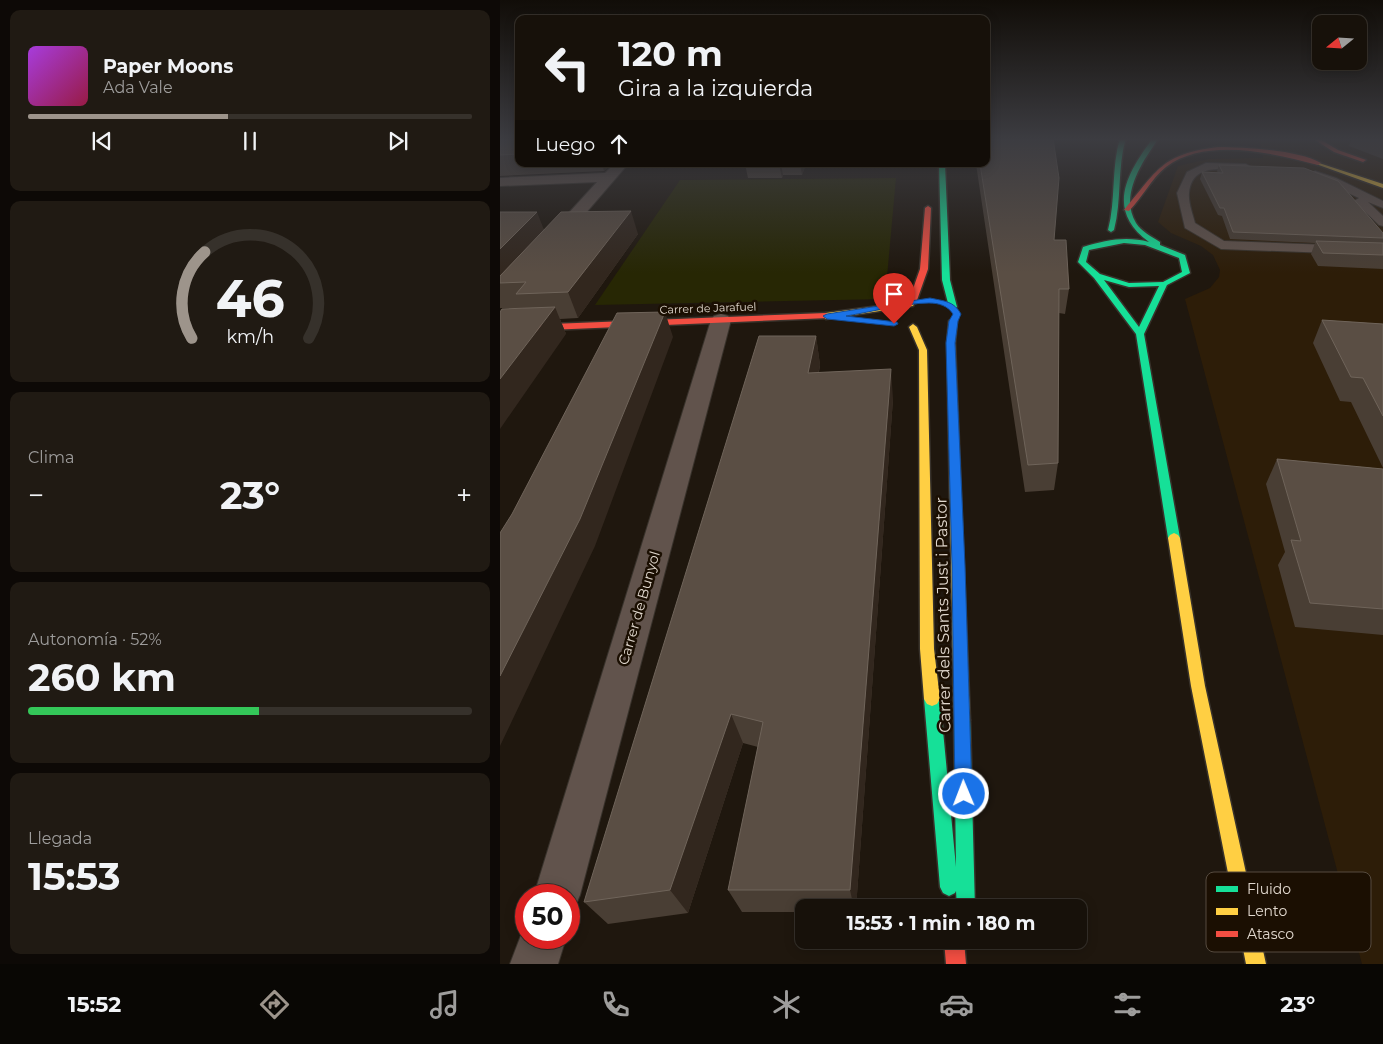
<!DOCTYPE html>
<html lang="es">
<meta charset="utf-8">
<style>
body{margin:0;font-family:Montserrat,sans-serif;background:#201a13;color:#f1f3f6;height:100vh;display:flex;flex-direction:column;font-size:19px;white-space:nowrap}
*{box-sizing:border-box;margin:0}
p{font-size:16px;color:#9e9d9c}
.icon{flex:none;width:28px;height:28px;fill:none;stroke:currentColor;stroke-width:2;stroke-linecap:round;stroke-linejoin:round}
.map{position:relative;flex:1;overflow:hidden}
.sheet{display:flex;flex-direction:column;gap:10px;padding:10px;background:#0d0906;width:500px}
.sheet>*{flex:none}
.guide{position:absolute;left:15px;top:15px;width:475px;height:152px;border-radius:10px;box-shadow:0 2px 12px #0003,0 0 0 1px #36312b;background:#17110a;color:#f1f3f6;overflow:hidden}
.needle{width:32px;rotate:252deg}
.fabs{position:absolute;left:812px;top:15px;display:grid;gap:10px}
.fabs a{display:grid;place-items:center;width:55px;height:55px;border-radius:10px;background:#17110a;box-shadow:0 2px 12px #0003,0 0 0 1px #36312b;font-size:25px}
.speed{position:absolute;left:15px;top:884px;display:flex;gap:10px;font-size:25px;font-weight:700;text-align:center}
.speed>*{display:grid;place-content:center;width:65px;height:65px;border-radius:50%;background:#17110a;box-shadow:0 2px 12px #0003,0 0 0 1px #36312b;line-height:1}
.speed .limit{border:8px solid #d22;background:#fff;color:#111}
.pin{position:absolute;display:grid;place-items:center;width:42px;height:42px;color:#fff;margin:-51px -21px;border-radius:50% 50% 50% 0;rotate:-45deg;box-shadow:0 0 5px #0007}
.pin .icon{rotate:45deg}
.me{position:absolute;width:55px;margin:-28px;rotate:359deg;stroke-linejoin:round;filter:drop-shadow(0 0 4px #0008)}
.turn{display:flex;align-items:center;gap:18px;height:105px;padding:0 20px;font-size:22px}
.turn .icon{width:65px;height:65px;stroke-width:2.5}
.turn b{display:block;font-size:35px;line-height:42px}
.then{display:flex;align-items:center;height:48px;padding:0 20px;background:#0003;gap:10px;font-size:19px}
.big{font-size:38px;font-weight:700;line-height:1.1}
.sheet .tile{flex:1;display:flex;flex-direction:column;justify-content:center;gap:8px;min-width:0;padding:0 18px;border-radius:10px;background:#201a13}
.sheet .dial{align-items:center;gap:0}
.dial svg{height:130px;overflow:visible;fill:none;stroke:#36312b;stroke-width:7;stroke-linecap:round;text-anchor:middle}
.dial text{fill:#f1f3f6;stroke:none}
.song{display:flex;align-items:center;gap:15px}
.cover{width:60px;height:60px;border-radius:8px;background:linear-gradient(135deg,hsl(280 70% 55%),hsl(340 70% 35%))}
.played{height:5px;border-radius:2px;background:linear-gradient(90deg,#9d948b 45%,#36312b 45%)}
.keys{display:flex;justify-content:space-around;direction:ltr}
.heat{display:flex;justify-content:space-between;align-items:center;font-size:28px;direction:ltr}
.charge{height:8px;border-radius:4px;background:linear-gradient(90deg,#34c759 52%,#36312b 0)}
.trip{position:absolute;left:295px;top:899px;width:292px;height:50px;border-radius:10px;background:#17110a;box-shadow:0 2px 12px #0003,0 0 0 1px #36312b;font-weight:700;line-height:50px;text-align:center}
.tabs{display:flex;height:80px;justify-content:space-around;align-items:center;background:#090704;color:#9e9d9c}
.tabs .icon{width:35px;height:35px}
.tabs .current{color:#9d948b}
.tabs b{font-size:22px;color:#f1f3f6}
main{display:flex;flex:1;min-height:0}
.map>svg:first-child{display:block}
</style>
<main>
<section class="sheet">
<div class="tile">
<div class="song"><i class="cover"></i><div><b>Paper Moons</b><p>Ada Vale</p></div></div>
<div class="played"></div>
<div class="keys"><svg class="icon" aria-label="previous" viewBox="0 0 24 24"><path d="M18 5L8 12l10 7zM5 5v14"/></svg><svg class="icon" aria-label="pause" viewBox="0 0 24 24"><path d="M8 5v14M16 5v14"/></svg><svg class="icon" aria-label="next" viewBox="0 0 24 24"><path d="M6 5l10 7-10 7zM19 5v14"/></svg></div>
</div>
<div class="tile dial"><svg viewBox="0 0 100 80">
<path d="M14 69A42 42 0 1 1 86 69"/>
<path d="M14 69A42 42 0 0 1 22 16" stroke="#9d948b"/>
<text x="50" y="56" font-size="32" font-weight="700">46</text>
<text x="50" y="72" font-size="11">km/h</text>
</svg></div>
<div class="tile"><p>Clima</p>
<div class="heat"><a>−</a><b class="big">23°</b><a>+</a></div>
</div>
<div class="tile"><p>Autonomía · 52%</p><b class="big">260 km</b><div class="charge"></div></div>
<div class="tile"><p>Llegada</p><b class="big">15:53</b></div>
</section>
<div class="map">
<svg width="883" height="964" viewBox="0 0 883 964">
<rect width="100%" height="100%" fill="#1f170e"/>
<!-- built -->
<path fill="#2d1d08" d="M759,138H883V964H862L685,299L710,288L719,277L720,270L713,255L701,246L671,233L658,222L678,166L709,159L763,158Z"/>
<!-- green -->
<path fill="#272704" d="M396,178L385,299L95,305L180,180Z"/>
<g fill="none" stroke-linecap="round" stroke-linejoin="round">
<!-- lane casing -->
<g stroke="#38322b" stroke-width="2">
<path id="lane" d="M706,163L746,164L751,167L746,170C724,170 692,162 689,193C688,202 693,215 695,223L724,241L883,247V255L721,249L685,228L677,193L687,172Z
M815,171L836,178L883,201V208L868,202L883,216V226L879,225L856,203L854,201L859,198L811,176L810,174Z"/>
</g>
<!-- street casing -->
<g stroke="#38322b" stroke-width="2">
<path id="street" d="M114,164H128L60,243L54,244L48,243L45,239L97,182L0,186V178L105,173Z
M221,314L228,316L231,320L80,895L73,911L69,913V895H34L211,320L214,316Z
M26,922V938H66L58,964H10Z"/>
</g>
<!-- fast casing -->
<g stroke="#38322b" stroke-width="3">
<path id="fast" d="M620,138H626C617,168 622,200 614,230L611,232L608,230C616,200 611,168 620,138Z
M653,138H659C643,161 619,195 636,223C641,231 652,237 660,242V245L685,255L690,273L667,285L644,334L680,538L678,541H670L668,538L636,334L594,278L578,262L583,247C606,240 626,236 649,242C605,210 627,173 653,138ZM624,243L645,245L679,258L682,272L663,282L629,283L600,274L586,262L589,250ZM604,280L629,287L659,286L639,327Z
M439,164H445L450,280L457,307L453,309L449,307L442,280Z
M432,692L437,694L440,699L456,867L454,720L457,715L462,713L467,715L470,720L475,908H457L456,891L455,893L449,896L443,893L440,887L424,699L427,694Z"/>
</g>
<!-- slow casing -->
<g stroke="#38322b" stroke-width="3">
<path id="slow" d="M816,162L883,184V188L816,164Z
M410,302L414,304L413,306L326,319L322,316L326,313Z
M453,318L457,321L455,343L470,720L467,725L462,727L457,725L454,720L447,343L449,321Z
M413,324L417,327L427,350L434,649L440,699L437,704L432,706L427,704L424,699L420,649L419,350L409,327Z
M674,533L678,535L680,538L705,686L766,964H746L691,686L668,538L670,535Z"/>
</g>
<!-- jam casing -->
<g stroke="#38322b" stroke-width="3">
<path id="jam" d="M812,138H818L838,150L866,160L863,162L834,152Z
M718,147C744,147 799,150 821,163L818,165C773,153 706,137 666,167C651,179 642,198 629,211L624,210C658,170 661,154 718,147Z
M428,206L431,208L428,269L416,303L412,305L408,303L420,269L425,208Z
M326,313L330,316L329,318L0,332V326Z
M444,940H464L466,964H446Z"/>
</g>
<!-- lane -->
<use href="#lane" fill="#61534c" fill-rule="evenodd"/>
<!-- street -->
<use href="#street" fill="#61534c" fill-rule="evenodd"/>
<!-- fast -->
<use href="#fast" fill="#16e098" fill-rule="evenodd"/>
<!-- slow -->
<use href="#slow" fill="#ffcf43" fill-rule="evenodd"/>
<!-- jam -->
<use href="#jam" fill="#f24e42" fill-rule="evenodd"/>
</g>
<!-- wall -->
<path fill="#493e34" d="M0,138H19V164H112L104,171L0,176Z
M852,138H883V159L849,146Z
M245,164H306L302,175H283L282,178H248Z
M476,164H486L554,240L569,289L565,314L559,313L558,463L554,490L525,492Z
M719,165L883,233V269L818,266L811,254L815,243L730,239L722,216L718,215L700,179L702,172L718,173L717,171Z
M0,212L44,229L138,234L78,318L60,319L66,334L22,308H0Z
M822,320L883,324V468L851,402L840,401L813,343Z
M316,336L320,365L319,372L393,399L356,908H304V912H242L228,890L258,747L243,743L188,913L108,924L84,902Z
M777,459L883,469V635L795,627L778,565L785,552L766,484Z"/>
<!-- shaded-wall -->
<path fill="#32271e" d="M102,164H112L104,171Z
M279,164H281L283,175L282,178Z
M300,164H306L302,175Z
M131,211L138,234L78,318L68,292Z
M37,212L46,235L0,283V249Z
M55,307L66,334L0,429V379Z
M165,312L173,337L95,546L0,746V676Z
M316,336L320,365L312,402L308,373Z
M391,369L393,399L356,908H354L350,890Z
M231,714L243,743L188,913L170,890Z"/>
<!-- building -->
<path fill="#5a4e44" stroke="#6f645a" d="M0,138H19V154L0,155Z
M486,138H553L559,178L554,240H566L569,289H559L558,463L528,465L480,164H486Z
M719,165L804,168L838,181L883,233V238L733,232L724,208H720L702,172L723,173Z
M131,211L68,292L16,294L26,282L0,283V276L61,212Z
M0,212H37L0,249Z
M816,241L883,243V255L823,253Z
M55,307L0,379V312L2,309Z
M165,312L80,519L0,676V533L12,514L117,313Z
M822,320L883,324V416L863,378L851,377Z
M259,336H316L308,373L391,369L350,890H228L263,722L231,714L170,890L84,902Z
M777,459L883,469V609L810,603L791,540L801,541Z"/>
<!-- sky -->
<linearGradient id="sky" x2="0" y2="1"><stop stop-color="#110d08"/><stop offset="0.51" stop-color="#3c3c41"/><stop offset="1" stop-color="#3c3c41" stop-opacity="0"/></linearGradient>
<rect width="883" height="273" fill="url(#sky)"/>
<!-- route -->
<path fill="#1a73e8" stroke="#114b97" d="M430,298C444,301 454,301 461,314L458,321L455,343L465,566L472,794L469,800L464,802L458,800L455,794L452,566L446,343L449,321L453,314C448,306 439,303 429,303C405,303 371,312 346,316L397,322L398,324L394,326L327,319L323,316L327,314Z"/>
<g text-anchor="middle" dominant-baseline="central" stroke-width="5" stroke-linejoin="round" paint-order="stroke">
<!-- far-street labels -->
<g font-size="11" fill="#e1d8ce" stroke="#1b0f02">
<text transform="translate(208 308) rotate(-2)">Carrer de Jarafuel</text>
</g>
<!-- street labels -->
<g font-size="14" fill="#e1d8ce" stroke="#1b0f02">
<text transform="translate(139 608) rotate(-74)">Carrer de Bunyol</text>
</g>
<!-- near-street labels -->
<g font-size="16" fill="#e1d8ce" stroke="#1b0f02">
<text transform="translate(443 615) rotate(-91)">Carrer dels Sants Just i Pastor</text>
</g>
</g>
<!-- legend -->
<rect x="706" y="872" width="165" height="80" rx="8" fill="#1b0f02" stroke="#564b3f" stroke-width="1"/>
<rect x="716" y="886" width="22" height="6" fill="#16e098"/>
<rect x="716" y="908" width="22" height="7" fill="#ffcf43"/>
<rect x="716" y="931" width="22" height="6" fill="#f24e42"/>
<g font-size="14" fill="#e1d8ce">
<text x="747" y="894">Fluido</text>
<text x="747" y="916">Lento</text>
<text x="747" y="939">Atasco</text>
</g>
</svg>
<div class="fabs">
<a><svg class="needle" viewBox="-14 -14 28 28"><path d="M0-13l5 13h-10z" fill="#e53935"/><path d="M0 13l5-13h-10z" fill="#9e9d9c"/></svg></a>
</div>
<div class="speed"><div class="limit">50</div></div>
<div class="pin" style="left:394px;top:324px;background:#d93025"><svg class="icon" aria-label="arrive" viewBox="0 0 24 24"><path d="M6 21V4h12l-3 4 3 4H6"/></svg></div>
<svg class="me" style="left:464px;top:794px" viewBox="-20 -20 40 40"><circle r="17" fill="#1a73e8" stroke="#fff" stroke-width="3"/><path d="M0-11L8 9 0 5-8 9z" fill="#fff"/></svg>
<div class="trip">15:53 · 1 min · 180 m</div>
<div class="guide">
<div class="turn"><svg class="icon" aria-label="left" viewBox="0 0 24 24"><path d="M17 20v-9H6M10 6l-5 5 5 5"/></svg><div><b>120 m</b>Gira a la izquierda</div></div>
<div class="then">Luego<svg class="icon" aria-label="ahead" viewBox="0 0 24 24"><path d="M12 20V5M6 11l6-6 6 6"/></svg></div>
</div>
</div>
</main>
<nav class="tabs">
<b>15:52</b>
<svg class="icon current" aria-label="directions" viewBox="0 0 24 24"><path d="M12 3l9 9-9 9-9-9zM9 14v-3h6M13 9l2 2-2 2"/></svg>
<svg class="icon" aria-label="music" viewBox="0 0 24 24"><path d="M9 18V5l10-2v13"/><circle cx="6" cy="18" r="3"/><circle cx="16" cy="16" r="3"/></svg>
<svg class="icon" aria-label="phone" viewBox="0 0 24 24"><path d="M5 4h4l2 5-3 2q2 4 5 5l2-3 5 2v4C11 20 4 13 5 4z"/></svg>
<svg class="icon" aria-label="climate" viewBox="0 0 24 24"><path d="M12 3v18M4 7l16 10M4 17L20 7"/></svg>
<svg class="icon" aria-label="car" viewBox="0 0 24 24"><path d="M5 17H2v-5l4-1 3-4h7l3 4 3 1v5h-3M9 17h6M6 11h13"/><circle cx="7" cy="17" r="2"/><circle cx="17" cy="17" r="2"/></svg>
<svg class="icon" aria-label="filters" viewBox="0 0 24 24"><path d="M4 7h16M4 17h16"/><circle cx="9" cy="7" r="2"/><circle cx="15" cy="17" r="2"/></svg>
<b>23°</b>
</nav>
